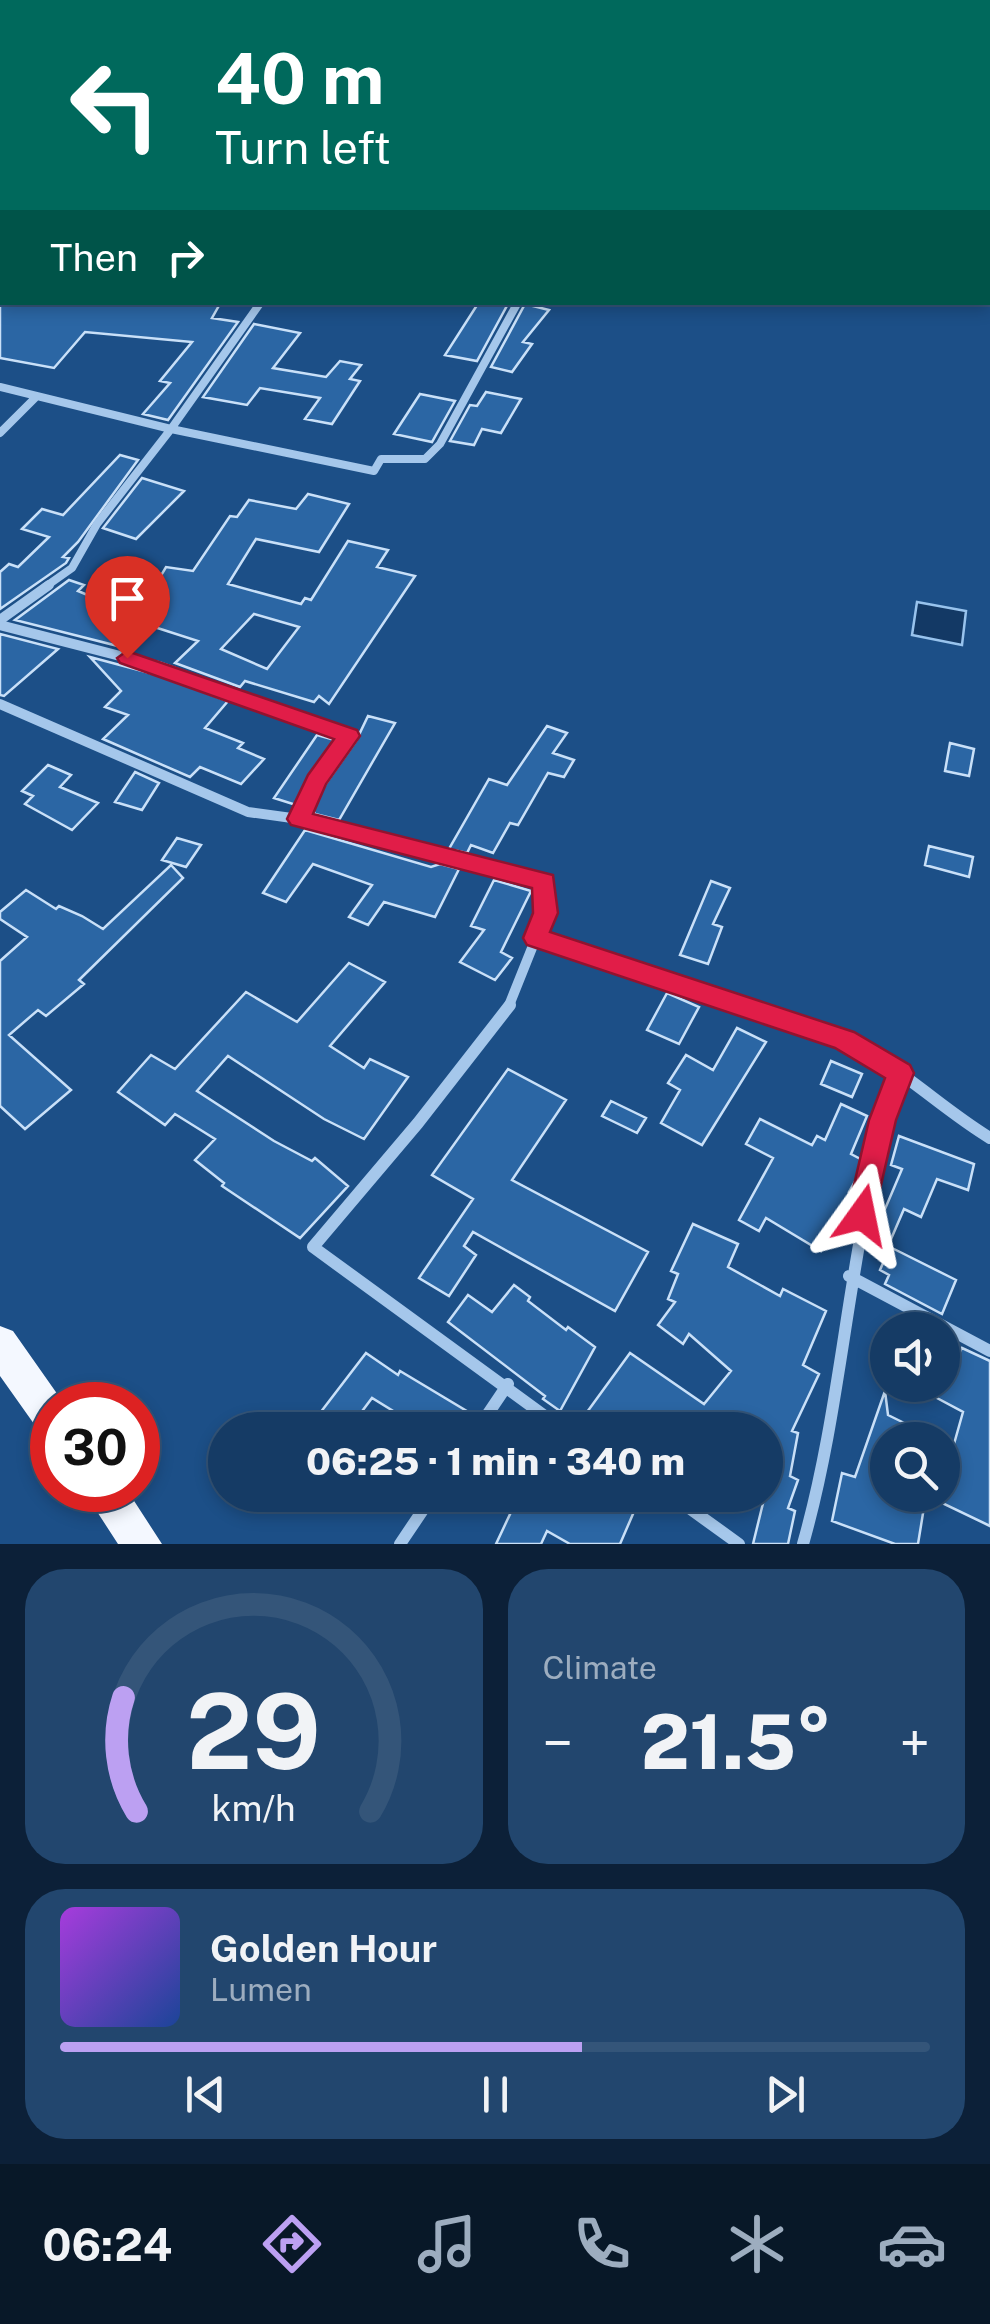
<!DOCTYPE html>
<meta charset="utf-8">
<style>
body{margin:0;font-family:"Public Sans",sans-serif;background:#22466e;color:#f1f3f6;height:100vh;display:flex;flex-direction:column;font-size:38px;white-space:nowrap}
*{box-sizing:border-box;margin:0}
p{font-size:32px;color:#9dadbf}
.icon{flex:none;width:55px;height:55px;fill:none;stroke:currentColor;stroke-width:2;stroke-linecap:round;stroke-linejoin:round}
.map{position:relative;height:1544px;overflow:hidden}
.sheet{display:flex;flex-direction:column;gap:25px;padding:25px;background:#0c2038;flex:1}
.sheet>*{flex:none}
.guide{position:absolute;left:0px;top:0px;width:990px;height:305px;box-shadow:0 5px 15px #0003,0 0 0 2px #345579;background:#00695c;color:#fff;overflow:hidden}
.controls{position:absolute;left:870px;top:1312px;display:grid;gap:20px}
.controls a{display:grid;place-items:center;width:90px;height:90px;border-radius:50%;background:#153b65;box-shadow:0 5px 15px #0003,0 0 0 2px #345579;font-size:50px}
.speed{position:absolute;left:30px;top:1382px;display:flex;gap:20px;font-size:50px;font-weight:700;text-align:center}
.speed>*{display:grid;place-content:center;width:130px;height:130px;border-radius:50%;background:#153b65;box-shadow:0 5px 15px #0003,0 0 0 2px #345579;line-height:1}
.speed .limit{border:15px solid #d22;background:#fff;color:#111}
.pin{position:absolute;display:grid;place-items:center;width:85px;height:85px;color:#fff;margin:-102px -42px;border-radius:50% 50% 50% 0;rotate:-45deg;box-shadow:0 0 10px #0007}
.pin .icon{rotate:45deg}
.me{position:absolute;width:110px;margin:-55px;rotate:12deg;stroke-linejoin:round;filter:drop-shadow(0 0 8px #0008)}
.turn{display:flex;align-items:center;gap:35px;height:210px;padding:0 50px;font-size:45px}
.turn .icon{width:130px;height:130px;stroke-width:2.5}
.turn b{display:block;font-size:70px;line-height:85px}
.then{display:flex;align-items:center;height:95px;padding:0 50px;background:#0003;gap:20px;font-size:38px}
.big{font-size:75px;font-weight:800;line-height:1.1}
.sheet .widget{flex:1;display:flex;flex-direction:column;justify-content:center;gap:15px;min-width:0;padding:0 35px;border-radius:40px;background:#22466e}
.sheet .dial{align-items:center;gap:0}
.dial svg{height:260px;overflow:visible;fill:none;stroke:#345579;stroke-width:7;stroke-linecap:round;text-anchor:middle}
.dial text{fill:#f1f3f6;stroke:none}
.song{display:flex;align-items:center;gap:30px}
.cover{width:120px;height:120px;border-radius:15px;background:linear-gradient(135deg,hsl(280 70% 55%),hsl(220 70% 35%))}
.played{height:10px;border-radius:5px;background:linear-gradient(90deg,#bca0f2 60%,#345579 60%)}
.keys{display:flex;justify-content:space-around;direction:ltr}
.heat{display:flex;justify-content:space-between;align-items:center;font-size:55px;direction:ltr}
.sheet .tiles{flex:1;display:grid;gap:25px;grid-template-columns:1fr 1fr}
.widget:last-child{grid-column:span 2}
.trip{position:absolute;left:208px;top:1412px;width:575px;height:100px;border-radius:50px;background:#153b65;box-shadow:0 5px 15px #0003,0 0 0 2px #345579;font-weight:800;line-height:100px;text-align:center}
.tab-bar{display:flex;height:160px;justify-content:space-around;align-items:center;background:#081828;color:#9dadbf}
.tab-bar .icon{width:70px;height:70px}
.tab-bar .selected{color:#bca0f2}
.tab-bar b{font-size:45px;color:#f1f3f6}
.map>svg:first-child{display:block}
</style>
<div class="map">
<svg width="990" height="1544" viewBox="0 0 990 1544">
<rect width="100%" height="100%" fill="#1c4f87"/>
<!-- water -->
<path fill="#133965" stroke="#98c3ed" stroke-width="2.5" d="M917,602L966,611L962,645L912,635Z"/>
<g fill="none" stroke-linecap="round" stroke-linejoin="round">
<!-- stream -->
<path stroke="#98c3ed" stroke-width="5" d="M97,0L101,2
M715,0L729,2"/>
</g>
<!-- building -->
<path fill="#2b66a4" stroke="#c9e0f8" stroke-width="2.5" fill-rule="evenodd" d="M0,302H221L212,318L238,322L168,420L143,414L170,383L160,381L192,342L85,332L54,368L0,358Z
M479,302H509L477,361L445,355Z
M525,304L549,310L523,342L532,344L512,372L491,367Z
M254,324L300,333L273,368L326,377L340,361L361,365L350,379L360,381L332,424L305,419L320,398L260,388L247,405L203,397Z
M486,392L521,399L501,433L482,429L474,445L450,441L470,405L477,406Z
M420,394L455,401L432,442L394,434Z
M120,455L138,460L78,542L63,557L69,558L66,563L0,609V572L9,564L18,567L49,537L22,529L42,509L63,515Z
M142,478L184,491L136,539L103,528Z
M308,494L349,504L319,552L256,539L228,584L301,604L305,598L311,600L348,541L388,550L377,567L415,576L329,704L319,696L314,702L245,681L240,687L175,663L198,641L145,624L122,647L15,620L69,580L84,585L78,591L137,616L166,567L193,571L230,516L237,517L249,500L296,509ZM254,614L299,627L267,669L221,649Z
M0,634L58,649L4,696L0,695Z
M90,657L161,676L228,701L205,728L243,743L238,748L264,759L241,784L200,767L190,777L103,739L128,715L105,707L121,691Z
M368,716L395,723L339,820L315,814L313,810L325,785L356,741Z
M547,726L567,733L553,753L574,760L564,777L548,773L518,825L510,823L493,853L471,845L467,853L449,849L489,779L507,785Z
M317,735L335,740L310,776L296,805L274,798Z
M950,743L974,749L969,776L945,771Z
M48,765L71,775L60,787L98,803L72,830L25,804L33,796L22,791Z
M135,772L159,783L142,810L115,802Z
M305,830L431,867L440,864L459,869L435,917L384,902L368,925L349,917L372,885L313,864L286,902L263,893Z
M177,838L201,845L186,867L162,860Z
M929,846L973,857L969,877L925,865Z
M171,865L183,878L79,980L84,984L46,1016L38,1010L9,1035L71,1090L25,1129L0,1106V961L27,937L0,919V912L26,890L56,909L59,906L82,916L103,929Z
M494,880L531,891L501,952L512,958L495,980L460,962L484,930L471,926Z
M711,881L730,888L713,924L722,927L708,964L680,955Z
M349,963L385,982L330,1046L364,1068L370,1059L408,1077L364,1139L324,1119L228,1056L197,1091L274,1141L312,1161L315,1158L348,1186L300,1238L222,1186L224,1183L195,1160L215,1139L175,1114L165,1125L118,1092L151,1055L175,1069L246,992L297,1022Z
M667,993L699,1007L679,1044L647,1030Z
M737,1028L766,1042L702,1145L661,1123L680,1090L668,1083L686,1055L713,1070Z
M831,1061L862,1074L852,1097L821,1084Z
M508,1069L566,1100L512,1180L648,1252L615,1311L473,1232L464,1246L476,1255L449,1296L419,1278L473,1199L432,1175Z
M611,1101L646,1118L637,1133L602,1116Z
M841,1104L867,1116L851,1154L866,1162L849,1192L858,1196L852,1229L838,1223L821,1251L766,1218L759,1231L739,1220L773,1158L746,1144L760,1119L812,1145L817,1136L825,1140Z
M899,1136L974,1164L968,1190L937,1179L921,1217L904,1209L888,1246L870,1238L877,1205L885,1209L902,1169L891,1165Z
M693,1224L738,1244L728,1267L780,1296L783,1289L826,1311L803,1365L819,1374L792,1431L798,1433L790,1476L798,1480L788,1508L795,1511L788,1544H753L765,1495V1430H574L630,1353L704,1404L731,1371L689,1334L683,1344L658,1325L675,1302L668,1299L678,1274L671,1271Z
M890,1247L956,1280L942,1314L885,1284L889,1275L880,1270Z
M514,1285L530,1297L528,1301L566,1330L568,1327L595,1347L560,1411L543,1399L545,1396L448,1322L468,1295L492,1312Z
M962,1348L990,1361V1526L942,1503V1447L952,1451L963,1412L937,1398Z
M366,1353L398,1375L400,1371L475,1416L467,1430H424L372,1398L348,1430H307Z
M885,1391L888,1415L939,1440H888V1495H906L925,1501L918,1544H895L832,1521L842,1473L855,1477Z
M519,1495H614L636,1507L620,1544H570L547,1531L541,1544H496Z"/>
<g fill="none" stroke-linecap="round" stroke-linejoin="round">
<!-- minor-far2 -->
<path stroke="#a5c7eb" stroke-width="8" d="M0,387L171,429L374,471L381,459H425L440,444L518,302
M0,433L36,397
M45,587L72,568L97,524L171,429L261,302"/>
<!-- minor-far1 -->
<path stroke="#a5c7eb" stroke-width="10" d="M0,620L49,585
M0,625L159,666L349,736L317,781L299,819L544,882L546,913L508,1008
M0,704L248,812L299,819
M536,937L748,1008"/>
<!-- minor -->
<path stroke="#a5c7eb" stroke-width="12" d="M510,1005L418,1123L313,1247L564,1430
M740,1005C774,1017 810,1026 843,1040C897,1063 940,1108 990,1138
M849,1276L990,1351
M477,1430L508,1384
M671,1495L739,1544
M400,1544L433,1495
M803,1544C847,1389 848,1226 901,1073"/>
<!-- trunk -->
<path fill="#f4f8ff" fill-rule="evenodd" d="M0,1326L13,1331L65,1405H52V1437L39,1431L0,1376Z
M83,1490H127L162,1544H118Z"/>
</g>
<!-- route -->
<path fill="#e11d48" stroke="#92132f" stroke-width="2.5" d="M127,651L357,730L360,736L326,784L313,814L553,875L558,913L550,932L854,1032L910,1065L914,1073L896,1120L872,1224L862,1228L852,1224L847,1215L869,1120L885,1078L835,1048L527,945L523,938L533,913L532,888L291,825L287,819L308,775L334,739L120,663L117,658Z"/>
</svg>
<div class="controls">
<a><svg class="icon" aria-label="sound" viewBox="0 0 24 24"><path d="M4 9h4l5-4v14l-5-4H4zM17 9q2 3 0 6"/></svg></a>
<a><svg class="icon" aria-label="search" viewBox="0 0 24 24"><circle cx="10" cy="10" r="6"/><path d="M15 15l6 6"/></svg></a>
</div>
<div class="speed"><div class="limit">30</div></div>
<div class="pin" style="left:127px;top:658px;background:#d93025"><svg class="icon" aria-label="arrive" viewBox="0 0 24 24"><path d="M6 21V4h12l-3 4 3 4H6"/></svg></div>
<svg class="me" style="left:862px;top:1215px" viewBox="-20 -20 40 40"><path d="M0-17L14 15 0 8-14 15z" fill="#e11d48" stroke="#fff" stroke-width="4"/></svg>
<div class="trip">06:25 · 1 min · 340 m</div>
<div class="guide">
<div class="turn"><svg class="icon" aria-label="left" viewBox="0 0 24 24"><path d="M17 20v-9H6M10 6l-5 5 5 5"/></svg><div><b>40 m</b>Turn left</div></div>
<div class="then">Then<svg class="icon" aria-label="right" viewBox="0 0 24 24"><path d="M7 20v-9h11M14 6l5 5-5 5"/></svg></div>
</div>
</div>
<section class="sheet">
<div class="tiles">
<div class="widget dial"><svg viewBox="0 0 100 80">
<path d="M14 69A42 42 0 1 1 86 69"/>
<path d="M14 69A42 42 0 0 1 10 34" stroke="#bca0f2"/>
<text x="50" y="56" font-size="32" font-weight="700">29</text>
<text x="50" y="72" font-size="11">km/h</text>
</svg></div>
<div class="widget"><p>Climate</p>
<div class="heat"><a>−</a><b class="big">21.5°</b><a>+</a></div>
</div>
<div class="widget">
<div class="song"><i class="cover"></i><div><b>Golden Hour</b><p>Lumen</p></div></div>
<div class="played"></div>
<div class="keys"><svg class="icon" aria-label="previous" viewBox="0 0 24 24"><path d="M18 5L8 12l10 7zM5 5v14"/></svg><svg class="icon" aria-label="pause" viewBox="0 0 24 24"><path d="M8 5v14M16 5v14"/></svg><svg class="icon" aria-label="next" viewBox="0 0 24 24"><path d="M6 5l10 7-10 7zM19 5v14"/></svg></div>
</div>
</div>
</section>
<nav class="tab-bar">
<b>06:24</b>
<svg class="icon selected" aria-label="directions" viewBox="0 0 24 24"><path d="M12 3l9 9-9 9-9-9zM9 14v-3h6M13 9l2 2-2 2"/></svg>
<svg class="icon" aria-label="music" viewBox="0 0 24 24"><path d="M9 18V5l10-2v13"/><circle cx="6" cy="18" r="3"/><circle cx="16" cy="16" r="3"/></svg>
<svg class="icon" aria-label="phone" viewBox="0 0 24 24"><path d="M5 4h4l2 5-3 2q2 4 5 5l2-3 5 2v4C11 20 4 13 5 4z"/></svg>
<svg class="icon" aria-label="climate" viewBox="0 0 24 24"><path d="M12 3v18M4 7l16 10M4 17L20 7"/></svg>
<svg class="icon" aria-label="car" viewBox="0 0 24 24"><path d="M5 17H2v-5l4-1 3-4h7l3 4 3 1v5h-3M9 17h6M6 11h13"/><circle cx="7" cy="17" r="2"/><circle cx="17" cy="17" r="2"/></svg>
</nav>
